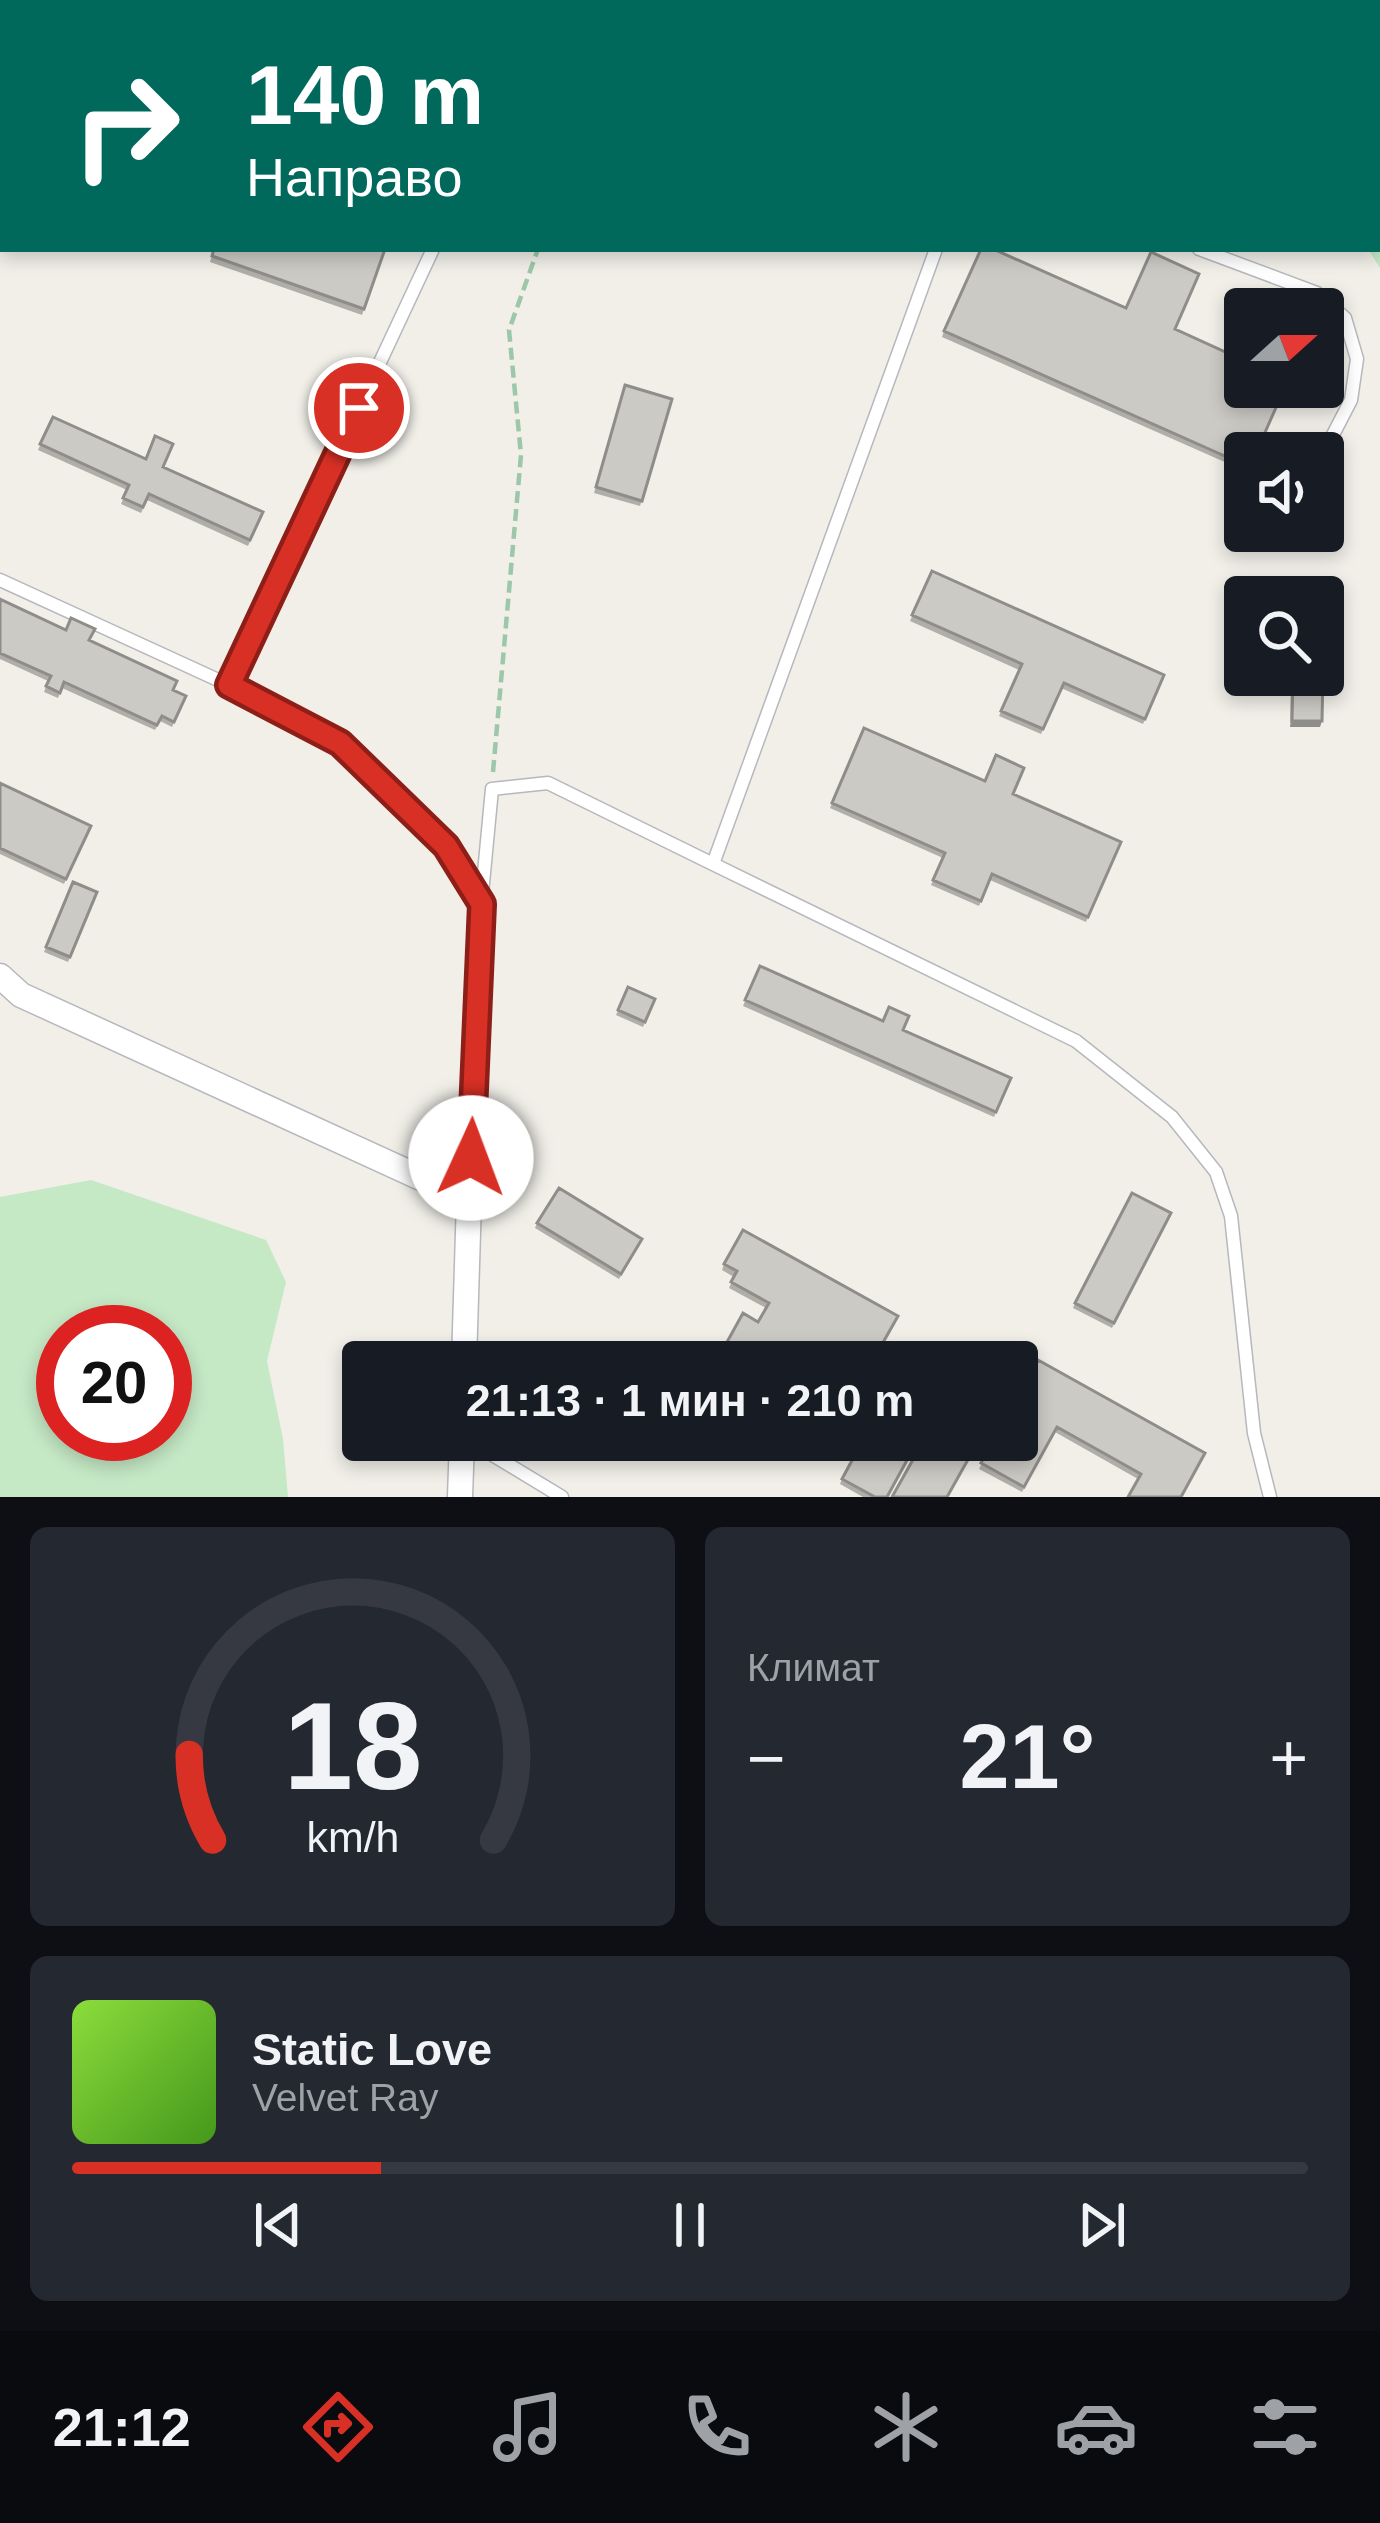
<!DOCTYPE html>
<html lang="ru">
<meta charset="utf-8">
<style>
body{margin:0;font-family:Arial,sans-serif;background:#242831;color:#f1f3f6;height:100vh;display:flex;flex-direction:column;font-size:45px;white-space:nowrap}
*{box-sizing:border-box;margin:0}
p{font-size:39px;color:#9ea1a6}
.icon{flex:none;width:66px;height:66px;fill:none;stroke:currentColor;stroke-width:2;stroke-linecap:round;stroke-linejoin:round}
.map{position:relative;height:1497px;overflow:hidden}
.drawer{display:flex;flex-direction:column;gap:30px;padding:30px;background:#0d0f14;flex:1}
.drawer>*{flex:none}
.banner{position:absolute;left:0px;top:0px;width:1380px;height:252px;box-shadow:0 6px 18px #0003;background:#00695c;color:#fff;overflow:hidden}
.needle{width:78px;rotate:69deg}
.buttons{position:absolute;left:1224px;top:288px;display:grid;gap:24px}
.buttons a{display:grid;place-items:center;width:120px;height:120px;border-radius:12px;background:#171b24;box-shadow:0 6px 18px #0003;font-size:60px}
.speed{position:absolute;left:36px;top:1305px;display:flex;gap:24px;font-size:60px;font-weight:700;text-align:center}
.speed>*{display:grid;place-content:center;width:156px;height:156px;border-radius:50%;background:#171b24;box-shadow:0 6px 18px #0003;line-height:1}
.speed .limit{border:18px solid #d22;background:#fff;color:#111}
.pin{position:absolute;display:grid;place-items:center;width:102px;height:102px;color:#fff;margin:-51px;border:6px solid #fff;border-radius:50%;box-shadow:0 3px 12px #0007}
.me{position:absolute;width:132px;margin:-66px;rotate:2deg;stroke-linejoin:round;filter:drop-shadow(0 0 9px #0008)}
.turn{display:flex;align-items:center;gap:42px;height:252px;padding:0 48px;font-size:54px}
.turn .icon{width:156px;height:156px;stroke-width:2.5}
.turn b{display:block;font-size:84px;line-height:102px}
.big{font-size:90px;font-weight:700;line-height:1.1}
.drawer .tile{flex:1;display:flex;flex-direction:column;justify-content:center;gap:18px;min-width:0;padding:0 42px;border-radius:18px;background:#242831}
.drawer .dial{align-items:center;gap:0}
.dial svg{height:312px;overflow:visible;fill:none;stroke:#363941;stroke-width:7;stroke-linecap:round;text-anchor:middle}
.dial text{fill:#f1f3f6;stroke:none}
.song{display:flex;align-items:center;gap:36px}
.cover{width:144px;height:144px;border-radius:18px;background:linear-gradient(135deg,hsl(90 70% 55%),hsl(100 70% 35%))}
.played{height:12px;border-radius:6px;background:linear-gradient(90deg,#d93025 25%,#363941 25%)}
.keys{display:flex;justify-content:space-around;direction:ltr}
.heat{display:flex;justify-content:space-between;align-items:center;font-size:66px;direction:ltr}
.drawer .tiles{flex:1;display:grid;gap:30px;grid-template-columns:1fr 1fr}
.tile:last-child{grid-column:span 2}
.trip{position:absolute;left:342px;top:1341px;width:696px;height:120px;border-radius:12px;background:#171b24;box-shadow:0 6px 18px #0003;font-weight:700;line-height:120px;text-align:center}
.tab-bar{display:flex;height:192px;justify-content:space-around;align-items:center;background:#090b0e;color:#9ea1a6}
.tab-bar .icon{width:84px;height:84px}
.tab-bar .current{color:#d93025}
.tab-bar b{font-size:54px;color:#f1f3f6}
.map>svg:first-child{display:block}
</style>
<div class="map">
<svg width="1380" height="1497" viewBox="0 0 1380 1497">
<rect width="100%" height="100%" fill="#f1efe8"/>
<!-- green -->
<path fill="#c5e8c5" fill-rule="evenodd" d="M1233,0H1380V268L1368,249H1377V3H1237Z
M91,1180L266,1240L286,1282L267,1361L283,1439L288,1497H0V1197ZM63,1332H165V1434H63Z"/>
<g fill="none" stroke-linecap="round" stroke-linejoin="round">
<!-- lane casing -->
<g stroke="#b5b8bc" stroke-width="15">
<path id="lane" d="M548,3L549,0
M433,249L229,685L340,743L447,846L481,903
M1199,249L1317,293L1345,318L1357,359L1351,400L1323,454
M0,580L229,685
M713,864L1076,1041L1172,1117L1216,1172L1231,1216L1254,1433L1270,1497
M469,1199L481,904L492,789L548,783L713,864L936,249
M468,1440L562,1497"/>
</g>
<!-- street casing -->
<g stroke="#b5b8bc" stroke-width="27">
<path id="street" d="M0,976L21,995L469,1200L464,1362
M460,1497L462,1440"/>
</g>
<!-- path -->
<path stroke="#9cc7a9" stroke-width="4.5" stroke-dasharray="12 6" stroke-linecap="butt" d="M600,3L602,0
M493,772L521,455L509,330L538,249"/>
<!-- lane -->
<use href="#lane" stroke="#fff" stroke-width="12"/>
<!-- street -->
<use href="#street" stroke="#fff" stroke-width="24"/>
</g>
<!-- wall -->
<path fill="#afaea9" d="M214,249H385L362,315L210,262Z
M1175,329L1245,453V471L942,337L944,331Z
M625,385L672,399L640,506L594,493Z
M53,417L263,512L248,546L147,500L141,513L121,504L127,490L38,450Z
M932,571L1164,675L1143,724L1061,688L1041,734L999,716L1019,670L910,621Z
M0,599L90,641L186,696L172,727L160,721L155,730L62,688L58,698L44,692L48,681L0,659Z
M1291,675H1323L1320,727H1290Z
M864,728L1121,842L1086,922L990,880L979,906L931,885L943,858L830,808Z
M0,783L91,826L64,884L0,854Z
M73,882L97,892L68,962L44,952Z
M760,966L1011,1078L994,1117L743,1006Z
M628,987L655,999L643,1027L616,1015Z
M1169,1219L1112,1328L1073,1308L1075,1303Z
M537,1223L640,1244L619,1279L535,1228Z
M724,1264L896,1321L873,1362H777L753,1349L758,1322L766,1308L729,1288L734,1277L722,1270Z
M1017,1398L1203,1459L1138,1479L1055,1432L1022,1492L979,1469Z
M919,1440L888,1497H863L840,1484L842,1479Z"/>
<!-- shaded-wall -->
<path fill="#8f8d8a" d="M1292,721H1322L1320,727H1290Z"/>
<!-- building -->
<path fill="#cccac5" stroke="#8f8d8a" stroke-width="3" d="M0,137L3,138V186H0Z
M214,249H385L364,309L212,256Z
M981,249H993L1126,308L1151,252L1199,274L1175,329L1245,361V387H1285L1256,453H1245V465L944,331Z
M625,385L672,399L642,501L596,487Z
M53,417L146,459L155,436L173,444L163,467L263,512L250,540L149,494L143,507L123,498L129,485L40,444Z
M932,571L1164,675L1145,719L1064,683L1043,729L1001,711L1022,664L912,615Z
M0,599L66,630L71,618L95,629L89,640L177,681L173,690L186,696L174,722L162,716L157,725L64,682L60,693L46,686L51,676L0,653Z
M1293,675H1323L1322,721H1292Z
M864,728L985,781L996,755L1024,768L1013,794L1121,842L1088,917L992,874L981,901L933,880L945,853L832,803Z
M0,783L91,826L66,879L0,848Z
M73,882L97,892L70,957L46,947Z
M760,966L883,1021L889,1007L909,1016L903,1030L1011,1078L996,1112L745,1000Z
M628,987L655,999L645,1022L618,1010Z
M559,1188L642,1239L621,1274L537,1223Z
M1132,1193L1171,1213L1114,1323L1075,1303Z
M743,1230L898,1316L872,1362H784L786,1360L755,1343L745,1362H716L743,1313L758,1322L769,1303L731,1282L737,1271L724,1264Z
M1038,1360L1205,1453L1181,1497H1128L1141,1474L1057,1427L1024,1487L981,1463L994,1440H1017V1398Z
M863,1440H918L887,1497H875L842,1479Z
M924,1440H979L947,1497H892Z"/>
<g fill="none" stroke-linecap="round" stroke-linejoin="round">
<!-- route casing -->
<g stroke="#8d1f18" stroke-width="30">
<path id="route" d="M359,408L229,685L340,743L446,846L482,904L471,1158"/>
</g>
<!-- route -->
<use href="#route" stroke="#d93025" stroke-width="21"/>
</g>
</svg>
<div class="buttons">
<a><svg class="needle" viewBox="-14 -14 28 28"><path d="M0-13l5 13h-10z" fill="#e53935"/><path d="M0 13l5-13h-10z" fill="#9ea1a6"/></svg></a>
<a><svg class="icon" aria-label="sound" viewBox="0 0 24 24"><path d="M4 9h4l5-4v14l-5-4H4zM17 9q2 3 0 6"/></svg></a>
<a><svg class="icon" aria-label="search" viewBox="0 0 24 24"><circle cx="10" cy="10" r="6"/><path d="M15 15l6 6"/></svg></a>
</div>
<div class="speed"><div class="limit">20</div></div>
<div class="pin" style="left:359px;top:408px;background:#d93025"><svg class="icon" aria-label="arrive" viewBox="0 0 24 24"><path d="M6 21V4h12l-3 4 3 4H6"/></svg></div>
<svg class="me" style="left:471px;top:1158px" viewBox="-20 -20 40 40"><circle r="19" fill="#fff"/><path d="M0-13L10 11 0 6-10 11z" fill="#d93025"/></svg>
<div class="trip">21:13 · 1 мин · 210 m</div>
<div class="banner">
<div class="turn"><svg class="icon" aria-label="right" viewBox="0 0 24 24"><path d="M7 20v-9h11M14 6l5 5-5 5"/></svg><div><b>140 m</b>Направо</div></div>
</div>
</div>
<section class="drawer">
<div class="tiles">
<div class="tile dial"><svg viewBox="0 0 100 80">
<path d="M14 69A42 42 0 1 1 86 69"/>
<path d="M14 69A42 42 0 0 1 8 47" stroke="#d93025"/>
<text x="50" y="56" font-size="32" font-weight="700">18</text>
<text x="50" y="72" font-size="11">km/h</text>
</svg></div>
<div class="tile"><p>Климат</p>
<div class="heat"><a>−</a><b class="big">21°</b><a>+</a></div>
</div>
<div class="tile">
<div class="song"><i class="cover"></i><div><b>Static Love</b><p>Velvet Ray</p></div></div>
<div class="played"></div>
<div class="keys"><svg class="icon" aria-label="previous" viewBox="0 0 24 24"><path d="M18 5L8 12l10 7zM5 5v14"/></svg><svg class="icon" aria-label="pause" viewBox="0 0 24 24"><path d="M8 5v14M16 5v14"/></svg><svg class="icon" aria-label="next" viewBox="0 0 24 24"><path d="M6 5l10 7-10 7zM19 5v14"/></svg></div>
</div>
</div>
</section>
<nav class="tab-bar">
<b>21:12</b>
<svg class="icon current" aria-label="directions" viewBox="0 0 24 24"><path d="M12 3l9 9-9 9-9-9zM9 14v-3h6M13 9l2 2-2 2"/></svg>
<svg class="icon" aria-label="music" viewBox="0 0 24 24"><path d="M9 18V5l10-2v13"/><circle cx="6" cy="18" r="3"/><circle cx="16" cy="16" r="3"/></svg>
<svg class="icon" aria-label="phone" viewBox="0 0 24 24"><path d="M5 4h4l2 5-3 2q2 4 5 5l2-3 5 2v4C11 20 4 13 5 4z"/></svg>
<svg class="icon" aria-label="climate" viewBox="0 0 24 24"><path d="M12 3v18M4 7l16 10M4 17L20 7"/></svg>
<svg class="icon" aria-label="car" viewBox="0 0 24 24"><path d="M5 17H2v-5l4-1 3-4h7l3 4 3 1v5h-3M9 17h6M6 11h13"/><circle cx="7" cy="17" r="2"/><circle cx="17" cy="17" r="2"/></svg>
<svg class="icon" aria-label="filters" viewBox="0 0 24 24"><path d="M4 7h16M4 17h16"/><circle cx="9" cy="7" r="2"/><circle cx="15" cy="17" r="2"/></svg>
</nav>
